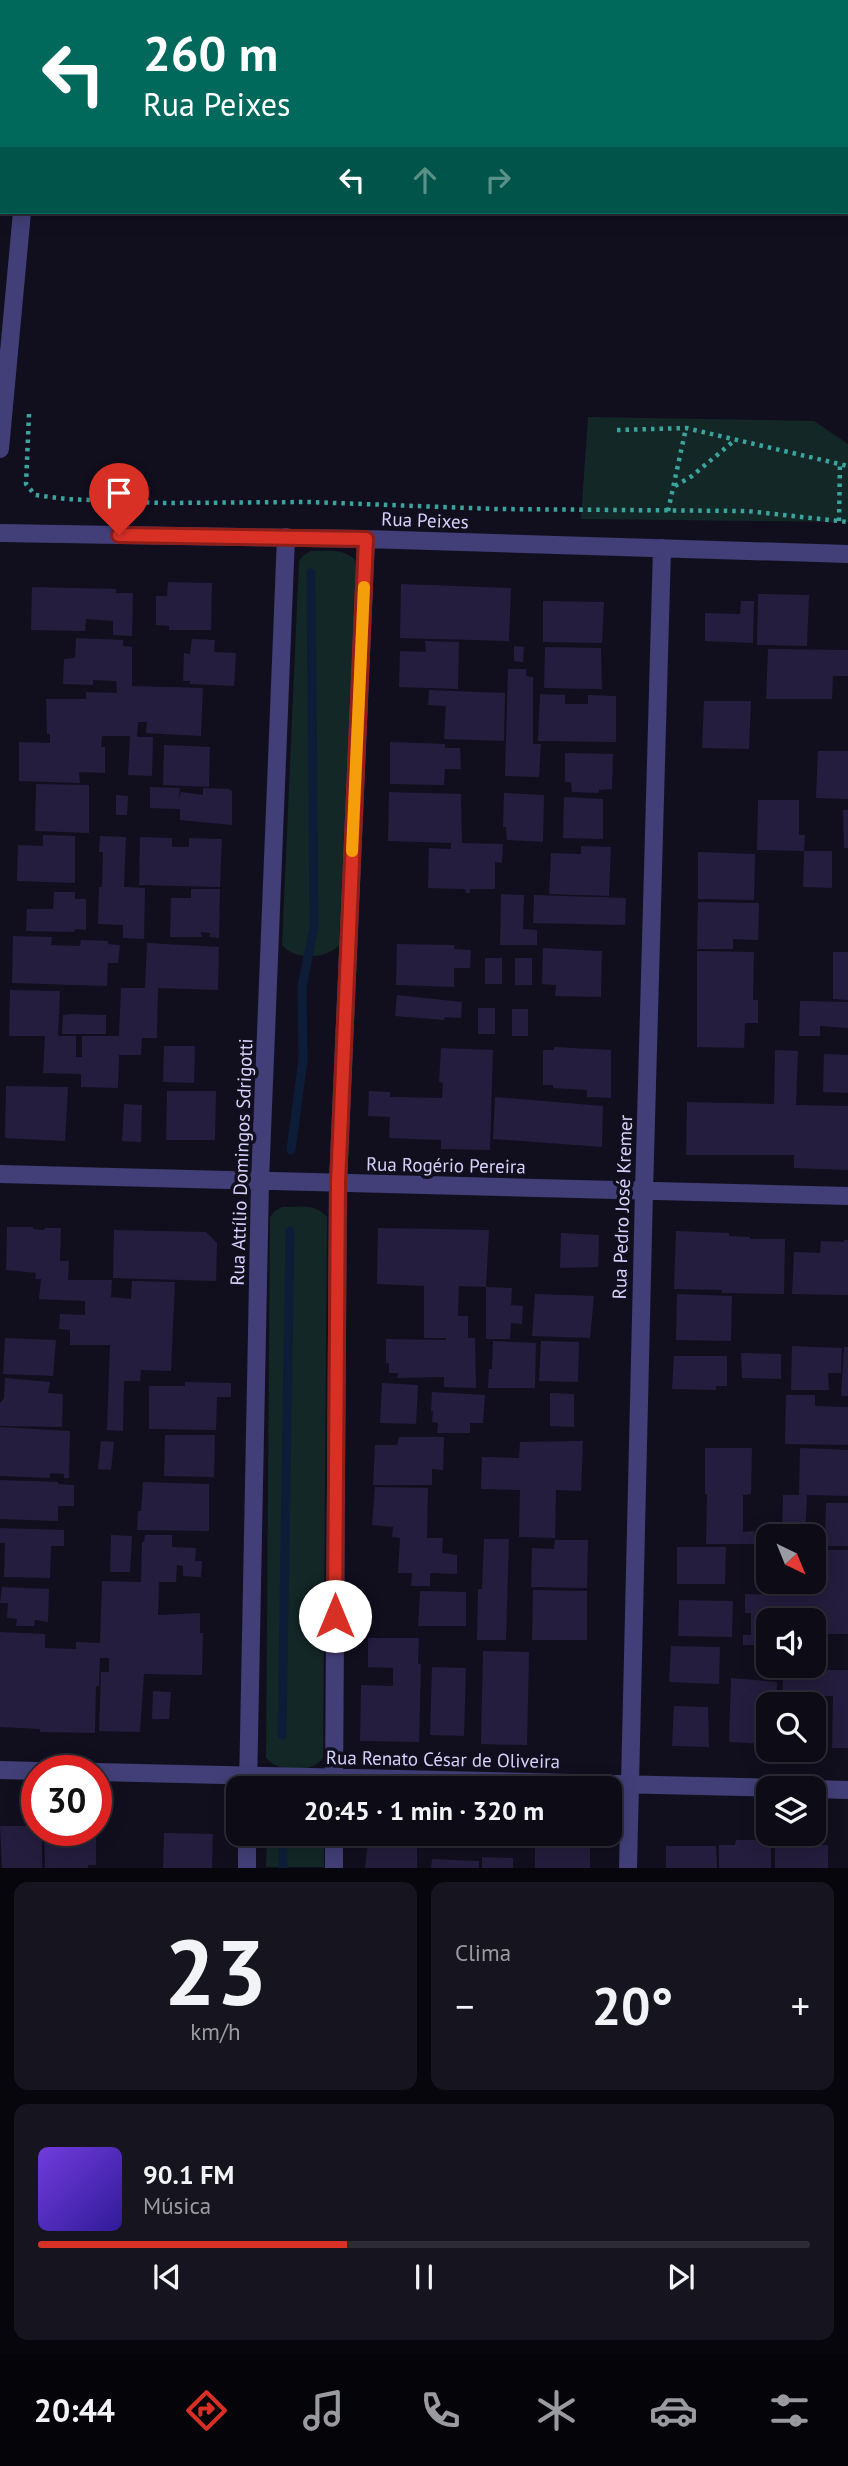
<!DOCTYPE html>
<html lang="pt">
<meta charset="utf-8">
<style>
body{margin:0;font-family:"PT Sans",sans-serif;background:#16141f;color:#f1f3f6;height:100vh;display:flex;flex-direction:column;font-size:26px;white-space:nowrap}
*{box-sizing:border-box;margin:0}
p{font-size:23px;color:#9a9ba1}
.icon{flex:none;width:38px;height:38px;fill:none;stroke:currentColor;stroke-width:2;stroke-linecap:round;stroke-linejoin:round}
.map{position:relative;height:1868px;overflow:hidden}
.panel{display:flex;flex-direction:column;gap:14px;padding:14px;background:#07060c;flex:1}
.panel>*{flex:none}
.top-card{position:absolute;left:0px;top:0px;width:849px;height:214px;box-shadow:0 4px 18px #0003,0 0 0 2px #2d2b35;background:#00695c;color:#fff;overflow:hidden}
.needle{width:46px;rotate:137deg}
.controls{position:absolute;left:756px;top:1524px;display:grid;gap:14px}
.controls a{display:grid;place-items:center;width:70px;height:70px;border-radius:14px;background:#0d0b16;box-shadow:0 4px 18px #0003,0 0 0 2px #2d2b35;font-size:35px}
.speed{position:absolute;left:21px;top:1755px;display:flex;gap:14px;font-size:35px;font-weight:700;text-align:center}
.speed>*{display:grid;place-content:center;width:91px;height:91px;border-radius:50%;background:#0d0b16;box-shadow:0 4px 18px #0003,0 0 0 2px #2d2b35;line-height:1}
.speed .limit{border:10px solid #d22;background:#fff;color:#111}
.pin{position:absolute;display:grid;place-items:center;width:60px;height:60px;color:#fff;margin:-72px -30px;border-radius:50% 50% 50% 0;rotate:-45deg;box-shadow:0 0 7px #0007}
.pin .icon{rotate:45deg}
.me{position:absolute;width:77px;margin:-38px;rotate:0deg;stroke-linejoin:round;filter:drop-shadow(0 0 5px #0008)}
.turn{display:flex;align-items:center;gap:24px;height:147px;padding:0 28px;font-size:32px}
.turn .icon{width:91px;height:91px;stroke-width:2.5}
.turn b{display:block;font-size:49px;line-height:60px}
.lanes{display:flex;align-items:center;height:66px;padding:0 28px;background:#0003;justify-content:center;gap:35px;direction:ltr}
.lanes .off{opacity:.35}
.big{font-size:52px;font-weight:800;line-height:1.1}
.panel .tile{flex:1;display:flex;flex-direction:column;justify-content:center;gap:10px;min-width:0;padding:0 24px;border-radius:14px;background:#16141f}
.panel .dial{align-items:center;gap:0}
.dial b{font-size:91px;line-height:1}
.song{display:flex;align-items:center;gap:21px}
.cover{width:84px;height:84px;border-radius:10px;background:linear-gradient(135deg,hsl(260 70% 55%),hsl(250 70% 35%))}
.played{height:7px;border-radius:4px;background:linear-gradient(90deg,#d93025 40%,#2d2b35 40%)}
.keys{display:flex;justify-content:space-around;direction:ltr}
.heat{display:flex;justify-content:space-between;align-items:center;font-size:38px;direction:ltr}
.panel .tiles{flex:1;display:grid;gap:14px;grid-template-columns:1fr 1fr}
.tile:last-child{grid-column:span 2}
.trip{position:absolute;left:226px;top:1776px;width:396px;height:70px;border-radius:14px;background:#0d0b16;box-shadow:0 4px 18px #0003,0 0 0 2px #2d2b35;font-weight:800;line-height:70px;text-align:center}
.tabs{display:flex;height:112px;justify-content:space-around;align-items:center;background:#050409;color:#9a9ba1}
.tabs .icon{width:49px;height:49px}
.tabs .on{color:#d93025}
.tabs b{font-size:32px;color:#f1f3f6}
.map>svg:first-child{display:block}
</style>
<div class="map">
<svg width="848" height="1868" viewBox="0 0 848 1868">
<rect width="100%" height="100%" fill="#110f1e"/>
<!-- green -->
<path fill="#132727" d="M588,417L814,421L848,444V522L581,519Z
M311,551C328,551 345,548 356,561L339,945C326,960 294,960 282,945L299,561L304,555Z
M282,1207C299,1207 316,1203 327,1217L323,1758C311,1774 279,1773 266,1758L270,1217L275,1211Z
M267,1834H324V1867H266Z"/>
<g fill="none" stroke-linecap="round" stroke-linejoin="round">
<!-- stream -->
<path stroke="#0e1d37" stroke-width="9" d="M291,1150L303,1060L302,987L314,927L311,573
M282,1735L290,1231
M283,1835V1868"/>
</g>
<!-- building -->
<path fill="#241d3d" d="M168,582L212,583L211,630H169V626L156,625V596H167Z
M401,584L511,588L509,641L400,638Z
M32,587L116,589V593H133L132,636L113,635V621L86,619L85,631L31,630Z
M758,594L809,595L807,646L757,645Z
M543,601L604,602L602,643L543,642Z
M741,601H754L753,643L705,641V613L740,614Z
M76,638L123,640V646L132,647V686L203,688L201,736L146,733L147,722H138L137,737H153L152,776L128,775L130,736H102L101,747H105V773L79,772L80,783L19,781V742L50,743V734H47L46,699H86V692L117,693L116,681L93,680V685L63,684L64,659L75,658Z
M192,639L215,640L214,652L236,653L234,686L190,684V681H183L184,653L190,654Z
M425,641L459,642L458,689L399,687L400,651L426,652Z
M514,646L524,647L523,662L514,661Z
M545,647L601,648L602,689L544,688Z
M768,649L848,650V676H833L832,699H766Z
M508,669H526V676L533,677V744H541L539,777L505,776Z
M429,690L505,693L504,741L444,739L446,706L428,705Z
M540,694L565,695V704H588V695L616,696V742L538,741Z
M704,701H751L749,749L702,748Z
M390,742L445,744V748H460L461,769H445L444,785L390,784Z
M164,745L210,747L209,787L163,785Z
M818,751H848V799L816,798Z
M565,753L613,754L612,789L599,790V793L572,792L571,782H565Z
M36,784L89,785V833L35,831Z
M150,787L180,788L179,801L181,792L203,795V788L229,789L232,791V825L180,820V809L150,808Z
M389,792L461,794L462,843L503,844L502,863L495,862V889H470V893H466L465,889L428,888L429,848L451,849V843L388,841Z
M504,793L544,795L543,842L507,840L506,827H503Z
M116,795L128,796L127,815H116Z
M564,797L603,799V839L563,838Z
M758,800H799V835H805L804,851L757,850Z
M843,810H848V848H844Z
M43,835L75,836V883L17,881L18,845L43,846Z
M100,836L126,837L124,887L145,888L144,939L123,938V925L98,924L99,887H102L103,852H99Z
M140,837L172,838V847H189V838L222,839L220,887L139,885Z
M581,846L611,847L609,896L549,894L551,853L581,854Z
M804,851H832V888L803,887Z
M698,852L755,854L754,900L698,899Z
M191,889H220L219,938L209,937L210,933L201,932L202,937H170L171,898H191Z
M54,892H75V899H86V930L75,929L74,932L26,931L27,909H53Z
M501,894L524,895L523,929L537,930V945H500Z
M534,895L626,898L625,925L533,923Z
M698,902L759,903L758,940L733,939V949H697Z
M13,936L52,937L51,945L80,946L81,940L108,941V944L120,945L118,963H108L107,986L12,983Z
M147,943L219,947L218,990L158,988L157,1038H142L141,1055H119L118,1088L81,1087V1074L43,1073L45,1036H9L10,990L60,991L58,1036H76V1057H82V1036H119L121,988H145Z
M397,944L455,945L454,949L471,950L470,968H454V987L396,985Z
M543,948L602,951L601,997L555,996L556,985L542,984Z
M697,951L754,952L753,1000H758V1023H745L744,1048L697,1047Z
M833,952H848V1000L833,999Z
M485,958H502V984H485Z
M515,958H532V985H515Z
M397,995L462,1002L461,1018L445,1017L444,1020L395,1016Z
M800,1001L848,1002V1028L820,1026V1036H799Z
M478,1008H495V1034H478Z
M512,1009H528V1036H512Z
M71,1014L106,1015V1034H62L63,1015Z
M164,1046H195L194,1083L163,1082Z
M554,1047L611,1050V1098L587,1097V1090L553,1088V1085H543V1050H554Z
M441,1048L493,1050L490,1150L441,1149V1140L389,1138L390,1117L368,1116L369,1091L390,1092V1097L442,1098L443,1083L439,1082Z
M775,1050L798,1051L796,1105L848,1106V1170L794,1168V1155H686L687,1102L774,1104Z
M824,1054L848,1055V1093L823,1092Z
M6,1086L68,1087L65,1141L5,1138Z
M167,1091H216L215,1140H166Z
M495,1097L603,1106L602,1147L493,1139Z
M124,1104L142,1105L141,1142L122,1141Z
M7,1227H33V1229L44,1230L45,1228H61L60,1261H69L68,1280H112L111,1297L131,1299L132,1281L175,1282L171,1371L141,1370L140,1381H124L123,1431L107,1430L110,1345H70V1330L59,1329L60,1314L85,1315V1301L39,1299L41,1279H35L36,1273L6,1270Z
M378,1228L489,1230L486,1287L459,1286L458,1316H468V1338H475L476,1388L444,1387V1377L397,1378L398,1373H389V1363H386V1339L446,1340V1338H424V1286L377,1284Z
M114,1230L206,1232L217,1243L216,1281L113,1278Z
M676,1231L729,1233V1236L750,1237V1239H785L784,1294L722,1293V1290L674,1289Z
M561,1233L599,1235L598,1267L560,1268Z
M844,1240H848V1295L792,1294L794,1252L820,1253L821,1241L844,1242Z
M486,1287L512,1288L511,1305L523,1306L522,1324L511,1323L510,1339H486Z
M535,1294L594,1296L590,1338L532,1336Z
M677,1294L732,1296L731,1341L676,1340Z
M5,1338L56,1340L53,1376L3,1374Z
M493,1341L536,1343L535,1388H488L489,1369H492Z
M541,1341L579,1342L578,1382L539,1381Z
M792,1346L842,1348L841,1373H828L829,1390H791Z
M844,1347H848V1396H841Z
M741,1353L781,1354V1379L742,1378Z
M674,1356H727V1386H716V1390L672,1389Z
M5,1378L50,1382L48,1393L63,1394L62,1427L0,1426V1403L4,1398Z
M185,1382L231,1383V1397H217L216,1430L149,1429V1386H185Z
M382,1383L418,1385L416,1424L380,1423Z
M432,1392L485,1395L483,1423H470V1433H437L438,1423L432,1422L433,1411H431Z
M550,1393L574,1394V1427L550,1426Z
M786,1395H815V1406L848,1407V1445L785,1444Z
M0,1427L70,1431L69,1478H64V1474L50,1473V1478L0,1476Z
M165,1435H215L214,1477L164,1476Z
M399,1437H444L443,1470L432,1469V1485H373L375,1445H397Z
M101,1441L114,1442L111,1470L98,1469Z
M583,1441L581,1491L556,1490L555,1538L519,1537L520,1490L481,1489L482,1457L519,1458L520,1442Z
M705,1448H752L751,1494L743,1495V1532L754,1531V1544H706L707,1494H705Z
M800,1448L848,1450V1496L807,1495L805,1536H782L783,1495H799Z
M0,1480L58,1482V1484L74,1485V1506H58V1521L0,1519Z
M143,1482L209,1484V1531L137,1530L138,1511H141Z
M375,1487L428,1488L427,1538H443L442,1553L457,1555V1574L430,1573V1586H411L412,1573H398L400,1538L392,1537L393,1527L372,1525Z
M826,1503H848V1546H825Z
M0,1528L64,1530V1546H51L50,1578L4,1577L5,1543H0Z
M111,1535L132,1536L130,1572H110Z
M145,1535H172V1547L196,1548L195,1561H202L201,1577L183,1576V1566L177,1565L176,1582H159L158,1615L200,1613V1633H203L202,1675L144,1674L140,1732L99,1731L101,1672H109V1658H100L99,1686H96L95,1733L40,1732V1729L0,1727V1632L45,1634V1648L76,1649V1642L100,1643L102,1581L141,1582L142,1542H144Z
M484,1539H509L506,1640H477L478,1589H482Z
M555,1540H588L587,1588L531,1587L532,1548L554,1549Z
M677,1547H726L725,1584H677Z
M826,1550H848V1634H828V1620H768V1645H743V1635H751V1613H745V1594L780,1595V1582H795V1595H800V1582H814V1575L825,1576Z
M2,1587L49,1589L48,1622L35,1620L34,1626H16L17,1619L7,1618L8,1603H0Z
M533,1590L587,1591V1640H532Z
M420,1591L466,1592V1626H418Z
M679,1600L733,1601L732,1637L678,1636Z
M368,1638H419L418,1664H421L419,1742L360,1741L361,1685L393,1686V1668L368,1667Z
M671,1646L720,1647L719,1684L669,1682Z
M483,1651L529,1652L527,1745L481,1744Z
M432,1667L466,1668L464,1736L430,1735Z
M811,1670H848V1748H832L833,1696H813V1704H782L783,1676L799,1678L800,1673L810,1674Z
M731,1678L777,1682L776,1704H768L767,1712L766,1744L729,1742Z
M153,1691L171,1692L169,1719H152Z
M674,1706L708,1707L709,1747L672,1746Z
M0,1826H37V1830H42V1868H2Z
M44,1830L96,1831V1865H88V1868H45Z
M164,1833L213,1834L212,1868H163Z
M369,1834H421V1837H417V1868H365Z
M736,1840H764L763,1845H771V1868H719V1845H735Z
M535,1843L590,1844V1868H535Z
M775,1845H828V1868H775Z
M666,1846H716L717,1868H666Z
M482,1857L513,1858V1868H482Z
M432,1859L479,1861V1868H431Z"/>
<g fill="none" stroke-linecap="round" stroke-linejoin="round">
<!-- path -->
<path stroke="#3ba49e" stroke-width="4.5" stroke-dasharray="3.5 5" stroke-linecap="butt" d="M29,414L26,484L35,495L66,499L163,503L309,502L496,509L747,511L848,522
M617,430L686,428L848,466
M675,486L692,476L735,440
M668,511L686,428
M839,521L840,463"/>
<!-- minor -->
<path stroke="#423f78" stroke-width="18" d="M42,2V0
M0,449L22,212
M0,533L366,539L848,554
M0,1174L848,1196
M0,1770L37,1771
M96,1772L788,1788
M248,1788L260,1181L286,537
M334,1788L338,1183L366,539
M814,1789L848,1790
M247,1868V1834
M334,1868V1834
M628,1868L644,1191L662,548"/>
</g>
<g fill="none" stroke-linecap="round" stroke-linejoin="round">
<!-- route casing -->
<g stroke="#8d1f18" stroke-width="18">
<path id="route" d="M119,535L366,539L338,1183L335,1616"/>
</g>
<!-- route -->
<use href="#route" stroke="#d93025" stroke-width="12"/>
<!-- slow -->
<path stroke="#f59e0b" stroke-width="12" d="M352,851L364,587"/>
</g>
<g text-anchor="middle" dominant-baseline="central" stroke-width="7" stroke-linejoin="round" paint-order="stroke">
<!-- street labels -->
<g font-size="19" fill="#d6d1fa" stroke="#110f1e">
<text transform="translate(425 520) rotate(2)">Rua Peixes</text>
<text transform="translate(241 1162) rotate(-88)">Rua Attílio Domingos Sdrigotti</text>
<text transform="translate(446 1165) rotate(1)">Rua Rogério Pereira</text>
<text transform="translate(622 1207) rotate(-88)">Rua Pedro José Kremer</text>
<text transform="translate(443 1759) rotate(1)">Rua Renato César de Oliveira</text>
</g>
</g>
</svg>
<div class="controls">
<a><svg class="needle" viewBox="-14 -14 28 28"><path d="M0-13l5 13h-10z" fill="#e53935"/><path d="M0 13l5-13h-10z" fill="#9a9ba1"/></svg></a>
<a><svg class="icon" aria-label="sound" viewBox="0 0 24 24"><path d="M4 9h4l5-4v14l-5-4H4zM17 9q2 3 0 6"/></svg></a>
<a><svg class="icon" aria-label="search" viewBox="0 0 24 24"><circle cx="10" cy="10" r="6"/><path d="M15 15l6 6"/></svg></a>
<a><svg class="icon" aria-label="layers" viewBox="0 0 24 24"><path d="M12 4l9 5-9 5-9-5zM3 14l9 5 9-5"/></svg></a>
</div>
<div class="speed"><div class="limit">30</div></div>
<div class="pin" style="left:119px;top:535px;background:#d93025"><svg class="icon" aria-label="arrive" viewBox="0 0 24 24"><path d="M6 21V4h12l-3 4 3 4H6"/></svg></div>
<svg class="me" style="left:335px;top:1616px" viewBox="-20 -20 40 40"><circle r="19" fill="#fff"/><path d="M0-13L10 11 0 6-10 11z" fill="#d93025"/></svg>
<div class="trip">20:45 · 1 min · 320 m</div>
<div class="top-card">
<div class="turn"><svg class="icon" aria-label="left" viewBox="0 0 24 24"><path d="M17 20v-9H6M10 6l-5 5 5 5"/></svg><div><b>260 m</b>Rua Peixes</div></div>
<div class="lanes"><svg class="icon" aria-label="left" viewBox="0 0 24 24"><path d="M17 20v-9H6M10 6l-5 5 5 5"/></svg><svg class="icon off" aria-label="ahead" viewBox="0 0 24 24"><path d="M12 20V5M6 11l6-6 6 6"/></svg><svg class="icon off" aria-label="right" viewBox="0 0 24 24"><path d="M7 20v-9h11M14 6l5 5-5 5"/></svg></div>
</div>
</div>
<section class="panel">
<div class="tiles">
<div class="tile dial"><b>23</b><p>km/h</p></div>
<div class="tile"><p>Clima</p>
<div class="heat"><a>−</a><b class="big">20°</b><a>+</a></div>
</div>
<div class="tile">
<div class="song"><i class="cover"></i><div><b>90.1 FM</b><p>Música</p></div></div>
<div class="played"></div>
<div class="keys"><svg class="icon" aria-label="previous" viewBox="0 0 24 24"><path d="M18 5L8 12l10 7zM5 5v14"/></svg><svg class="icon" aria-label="pause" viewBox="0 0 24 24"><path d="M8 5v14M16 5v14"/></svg><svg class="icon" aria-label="next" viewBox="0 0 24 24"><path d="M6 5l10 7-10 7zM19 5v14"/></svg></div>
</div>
</div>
</section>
<nav class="tabs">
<b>20:44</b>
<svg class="icon on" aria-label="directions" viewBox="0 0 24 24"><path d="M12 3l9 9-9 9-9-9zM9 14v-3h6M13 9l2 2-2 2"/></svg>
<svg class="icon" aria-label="music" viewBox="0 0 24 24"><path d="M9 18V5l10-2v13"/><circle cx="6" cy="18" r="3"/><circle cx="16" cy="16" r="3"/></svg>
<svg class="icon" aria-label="phone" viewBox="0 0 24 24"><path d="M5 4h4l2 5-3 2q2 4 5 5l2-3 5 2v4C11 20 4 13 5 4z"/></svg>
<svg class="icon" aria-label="climate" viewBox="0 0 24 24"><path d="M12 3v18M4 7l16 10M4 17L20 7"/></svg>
<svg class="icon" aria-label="car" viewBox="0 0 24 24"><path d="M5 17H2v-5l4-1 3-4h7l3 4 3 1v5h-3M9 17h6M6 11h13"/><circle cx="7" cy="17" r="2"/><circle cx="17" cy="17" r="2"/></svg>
<svg class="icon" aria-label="filters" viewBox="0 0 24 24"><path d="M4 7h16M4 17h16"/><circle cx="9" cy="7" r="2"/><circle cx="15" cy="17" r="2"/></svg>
</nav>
